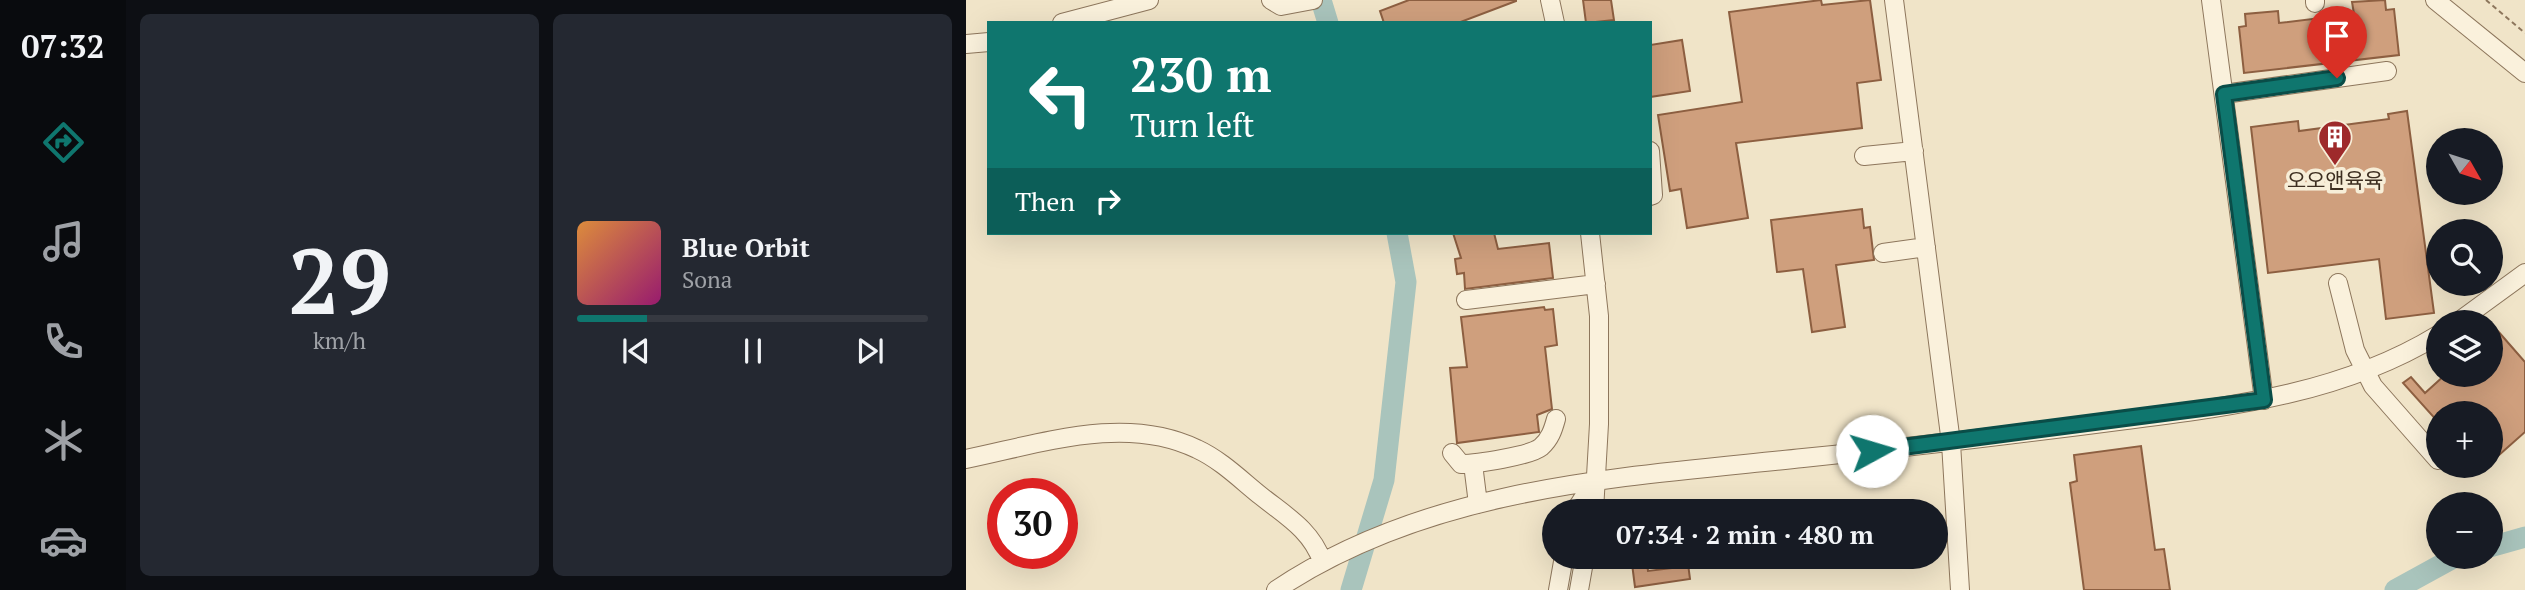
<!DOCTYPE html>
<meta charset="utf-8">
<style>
body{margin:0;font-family:"PT Serif","Noto Sans KR",serif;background:#242831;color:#f1f3f6;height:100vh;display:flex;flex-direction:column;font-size:26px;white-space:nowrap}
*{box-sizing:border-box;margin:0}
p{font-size:23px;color:#9ea1a6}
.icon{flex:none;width:38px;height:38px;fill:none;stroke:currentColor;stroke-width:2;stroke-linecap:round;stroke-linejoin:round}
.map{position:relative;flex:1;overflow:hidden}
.sheet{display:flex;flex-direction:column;gap:14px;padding:14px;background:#0d0f14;width:840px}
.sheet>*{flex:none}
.guide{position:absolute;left:21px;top:21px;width:665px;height:214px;border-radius:0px;box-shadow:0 7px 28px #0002;background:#0f766e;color:#fff;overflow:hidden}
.needle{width:46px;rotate:129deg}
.tools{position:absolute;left:1460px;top:128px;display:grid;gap:14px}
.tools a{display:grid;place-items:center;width:77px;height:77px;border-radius:50%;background:#171b24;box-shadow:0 7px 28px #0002;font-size:35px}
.speed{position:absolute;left:21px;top:478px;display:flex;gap:14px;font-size:35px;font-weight:700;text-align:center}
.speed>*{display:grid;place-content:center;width:91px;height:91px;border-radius:50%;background:#171b24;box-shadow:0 7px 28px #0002;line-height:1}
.speed .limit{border:10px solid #d22;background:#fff;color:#111}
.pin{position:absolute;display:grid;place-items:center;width:60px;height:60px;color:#fff;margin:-72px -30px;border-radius:50% 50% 50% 0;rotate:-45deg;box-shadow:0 0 7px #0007}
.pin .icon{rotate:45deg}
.me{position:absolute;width:77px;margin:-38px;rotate:84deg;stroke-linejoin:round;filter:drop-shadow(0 0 5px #0008)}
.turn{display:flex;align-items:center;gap:24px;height:147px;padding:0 28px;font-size:32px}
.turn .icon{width:91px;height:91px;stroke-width:2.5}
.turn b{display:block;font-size:49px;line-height:60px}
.then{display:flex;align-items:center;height:66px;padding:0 28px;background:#0003;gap:14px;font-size:26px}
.sheet .card{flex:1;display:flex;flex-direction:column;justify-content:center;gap:10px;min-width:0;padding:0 24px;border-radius:10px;background:#242831}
.sheet .dial{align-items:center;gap:0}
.dial b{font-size:91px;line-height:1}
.song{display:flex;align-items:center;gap:21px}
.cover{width:84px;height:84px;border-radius:10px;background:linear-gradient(135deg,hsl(30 70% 55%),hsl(320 70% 35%))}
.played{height:7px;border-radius:4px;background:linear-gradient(90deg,#0f766e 20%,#363941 20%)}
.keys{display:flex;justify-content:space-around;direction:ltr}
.sheet .tiles{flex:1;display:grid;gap:14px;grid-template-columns:repeat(2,1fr)}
.trip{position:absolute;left:576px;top:499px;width:406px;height:70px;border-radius:35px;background:#171b24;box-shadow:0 7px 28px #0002;font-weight:800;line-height:70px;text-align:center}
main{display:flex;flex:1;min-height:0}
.menu{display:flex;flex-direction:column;width:126px;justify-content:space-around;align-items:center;background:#090b0e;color:#9ea1a6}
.menu .icon{width:49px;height:49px}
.menu .active{color:#0f766e}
.menu b{font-size:32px;color:#f1f3f6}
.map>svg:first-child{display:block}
</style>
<main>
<nav class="menu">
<b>07:32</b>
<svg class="icon active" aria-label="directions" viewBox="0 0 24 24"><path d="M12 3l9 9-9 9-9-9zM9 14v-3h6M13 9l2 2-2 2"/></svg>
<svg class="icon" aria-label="music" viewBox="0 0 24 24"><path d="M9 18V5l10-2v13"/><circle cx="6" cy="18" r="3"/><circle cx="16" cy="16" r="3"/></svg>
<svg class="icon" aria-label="phone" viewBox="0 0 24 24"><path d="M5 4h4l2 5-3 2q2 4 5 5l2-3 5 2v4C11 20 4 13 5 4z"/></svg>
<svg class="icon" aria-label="climate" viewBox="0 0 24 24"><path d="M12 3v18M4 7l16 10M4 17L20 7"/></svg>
<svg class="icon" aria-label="car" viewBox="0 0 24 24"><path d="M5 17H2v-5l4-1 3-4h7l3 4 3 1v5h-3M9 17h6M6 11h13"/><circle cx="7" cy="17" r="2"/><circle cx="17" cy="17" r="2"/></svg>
</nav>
<section class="sheet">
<div class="tiles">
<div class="card dial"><b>29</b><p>km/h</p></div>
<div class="card">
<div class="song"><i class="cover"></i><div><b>Blue Orbit</b><p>Sona</p></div></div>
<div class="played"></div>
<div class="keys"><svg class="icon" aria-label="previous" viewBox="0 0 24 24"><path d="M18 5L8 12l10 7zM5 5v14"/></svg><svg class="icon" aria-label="pause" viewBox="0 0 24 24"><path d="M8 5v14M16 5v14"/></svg><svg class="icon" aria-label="next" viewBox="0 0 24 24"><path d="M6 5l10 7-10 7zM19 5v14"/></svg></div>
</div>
</div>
</section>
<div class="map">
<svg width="1559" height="590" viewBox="0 0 1559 590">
<rect width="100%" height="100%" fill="#f0e4c8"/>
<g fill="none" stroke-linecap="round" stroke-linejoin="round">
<!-- river -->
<path stroke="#a9c4bc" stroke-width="21" d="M355,0L362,23
M1524,547L1559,537
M385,590L418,480L440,282L431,233
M1429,590L1491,556"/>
</g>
<!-- building -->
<path fill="#cf9f7d" stroke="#8d5f41" stroke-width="2" d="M443,0H550V1L492,23H418L414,11Z
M617,0H645L648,20L620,23Z
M855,0L856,5L904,0L915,80L891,83L896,128L770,143L782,218L721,228L715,189L704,191L692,115L776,102L763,12Z
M1419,0L1420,10L1428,9L1433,55L1278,73L1273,27L1280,26L1279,14L1312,11L1313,23L1388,14L1386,2Z
M716,40L724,91L684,97V45Z
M1441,111L1468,313L1420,319L1413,259L1302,273L1285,127L1332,121L1333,131L1423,119L1422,114Z
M896,209L898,228L904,227L908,260L870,265L879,327L846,332L837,269L811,272L805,220Z
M487,233H528L532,249L583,243L587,278L499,289L498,273L491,274L489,259L495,258Z
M578,307L579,310L587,309L591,345L579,347L586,409L571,415L573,432L491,443L484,368L501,367L495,317Z
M1531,330L1559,362V432L1524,463V413H1472V422L1437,383L1445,377L1459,393L1480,374H1524V336Z
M1175,446L1189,550L1198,549L1204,590H1118L1104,483L1111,481L1108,455Z
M665,556H680L682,571L707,568L705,556H721L724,579L669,587Z"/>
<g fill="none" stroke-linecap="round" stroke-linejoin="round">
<!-- minor casing -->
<g stroke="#8d765c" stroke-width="20">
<path id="minor" d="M305,0L315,6L347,0
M584,0L589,23
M928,0L985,443L994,590
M1245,0L1298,400
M1349,0V3
M1469,0L1559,73
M96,23L183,0
M0,44L23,42
M1258,94L1421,71
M684,151L687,195L684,196
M898,156L948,151
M624,233L633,316V424L628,511
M917,253L960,247
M1372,283L1389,350L1407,386L1472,460
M500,300L630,284
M1492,322L1559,273
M486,453L495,464C510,464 564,456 575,447C584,439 587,430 590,419
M0,459C74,444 159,414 231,449C255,460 275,480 295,496C320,516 345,530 356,561
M507,464L512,504
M609,511L629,480
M310,590C465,486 658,477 837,458C945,447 1053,434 1160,420C1269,406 1377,393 1472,335
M592,590L598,556
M613,590L619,556"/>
</g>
<!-- path -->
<path stroke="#8d765c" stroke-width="2" stroke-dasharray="5 3.5" stroke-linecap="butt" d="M1520,0L1559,33"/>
<!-- minor -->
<use href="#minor" stroke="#faf1dc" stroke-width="18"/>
</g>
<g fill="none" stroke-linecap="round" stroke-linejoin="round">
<!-- route casing -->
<g stroke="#0a4d48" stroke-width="18">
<path id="route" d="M906,451L1298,400L1258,94L1371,78"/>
</g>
<!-- route -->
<use href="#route" stroke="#0f766e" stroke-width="12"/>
</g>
<!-- icons -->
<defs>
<g id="building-pin" transform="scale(1.75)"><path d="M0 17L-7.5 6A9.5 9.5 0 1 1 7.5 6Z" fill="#9e2a2b" stroke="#f7eed8"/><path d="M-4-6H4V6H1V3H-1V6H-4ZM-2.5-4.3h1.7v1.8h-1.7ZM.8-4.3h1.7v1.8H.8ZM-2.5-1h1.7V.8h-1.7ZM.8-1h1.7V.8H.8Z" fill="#fff"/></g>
</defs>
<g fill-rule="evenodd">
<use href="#building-pin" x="1369" y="137"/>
</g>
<g text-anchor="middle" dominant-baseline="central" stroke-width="7" stroke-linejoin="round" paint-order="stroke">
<!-- poi labels -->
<g font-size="21" fill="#3d2e20" stroke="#f7eed8">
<text x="1369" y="180">오오앤육육</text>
</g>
</g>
</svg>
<div class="tools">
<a><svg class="needle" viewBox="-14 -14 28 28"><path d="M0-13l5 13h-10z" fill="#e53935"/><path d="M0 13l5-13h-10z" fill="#9ea1a6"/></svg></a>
<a><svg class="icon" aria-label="search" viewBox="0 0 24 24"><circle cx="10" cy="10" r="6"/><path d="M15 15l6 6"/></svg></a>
<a><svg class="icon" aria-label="layers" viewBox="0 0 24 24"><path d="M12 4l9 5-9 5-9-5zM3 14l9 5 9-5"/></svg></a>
<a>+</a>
<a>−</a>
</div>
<div class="speed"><div class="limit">30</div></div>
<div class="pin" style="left:1371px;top:78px;background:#d93025"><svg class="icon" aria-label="arrive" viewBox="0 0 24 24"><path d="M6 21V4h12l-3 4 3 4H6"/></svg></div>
<svg class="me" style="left:906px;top:451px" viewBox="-20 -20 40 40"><circle r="19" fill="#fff"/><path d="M0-13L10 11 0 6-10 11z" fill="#0f766e"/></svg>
<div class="trip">07:34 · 2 min · 480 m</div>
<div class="guide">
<div class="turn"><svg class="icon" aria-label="left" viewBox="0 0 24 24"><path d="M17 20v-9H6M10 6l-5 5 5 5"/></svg><div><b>230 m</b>Turn left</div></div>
<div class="then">Then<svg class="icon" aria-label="right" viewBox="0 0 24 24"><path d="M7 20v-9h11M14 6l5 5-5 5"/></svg></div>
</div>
</div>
</main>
